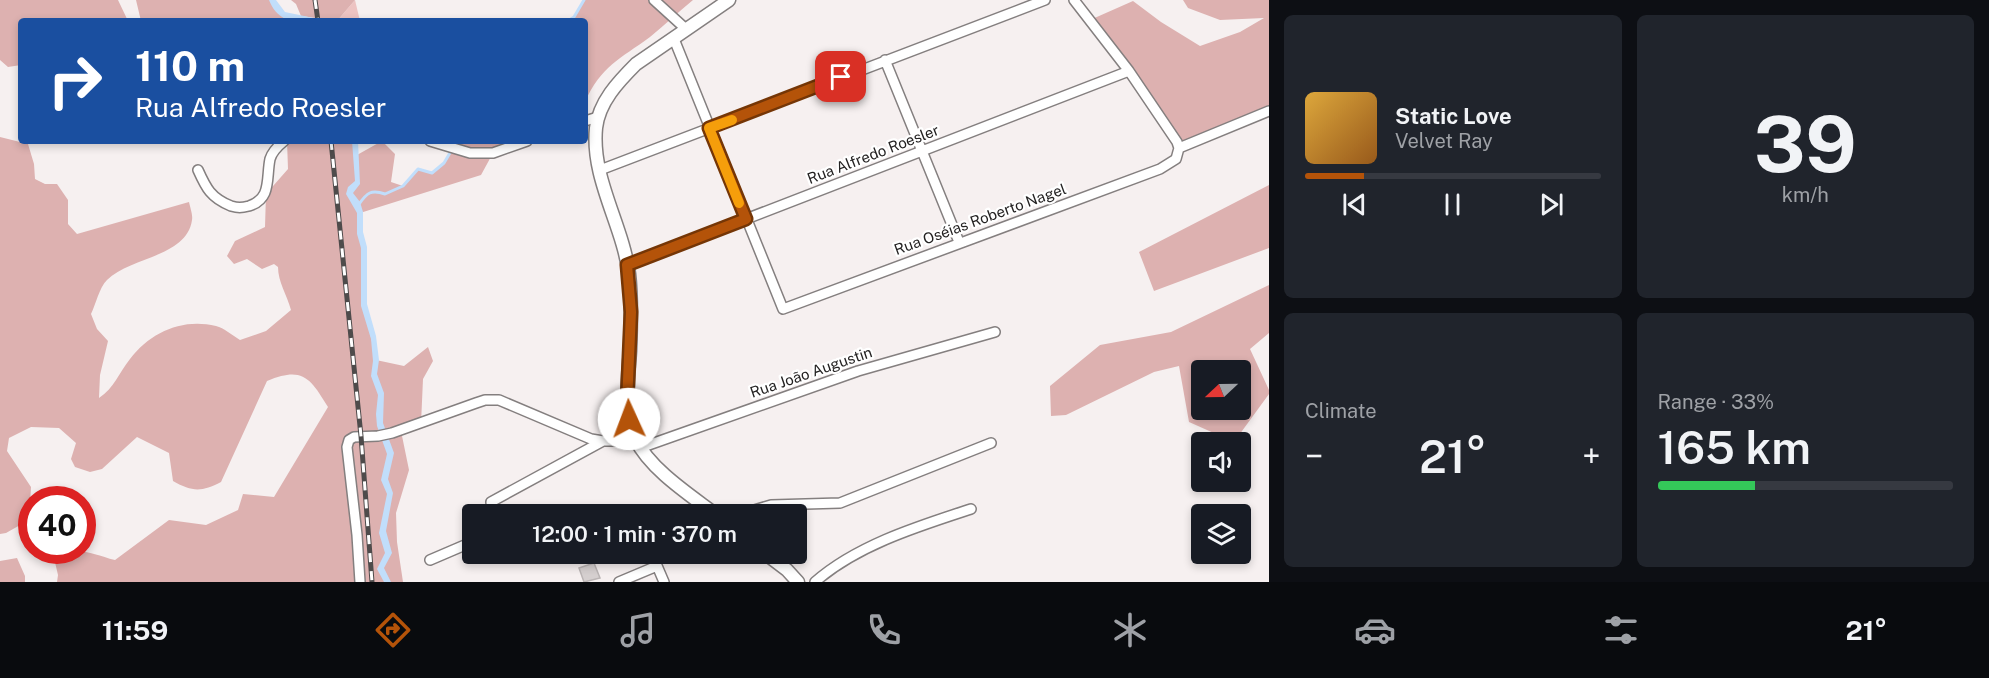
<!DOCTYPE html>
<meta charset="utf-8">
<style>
body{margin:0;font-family:"Public Sans",sans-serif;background:#20242c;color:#f1f3f6;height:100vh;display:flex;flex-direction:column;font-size:22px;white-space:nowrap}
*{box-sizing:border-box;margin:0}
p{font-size:20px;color:#9ea1a6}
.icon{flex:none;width:33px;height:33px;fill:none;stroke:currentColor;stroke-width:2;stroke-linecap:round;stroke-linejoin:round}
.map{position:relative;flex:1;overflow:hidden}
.details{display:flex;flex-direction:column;gap:15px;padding:15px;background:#0d0f14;width:720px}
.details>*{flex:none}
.banner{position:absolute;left:18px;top:18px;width:570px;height:126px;border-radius:6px;box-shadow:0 3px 9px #0003;background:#1a4fa0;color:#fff;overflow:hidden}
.needle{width:39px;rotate:248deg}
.fabs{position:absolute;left:1191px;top:360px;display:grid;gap:12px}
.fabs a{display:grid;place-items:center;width:60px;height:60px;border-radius:6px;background:#171b24;box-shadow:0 3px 9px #0003;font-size:30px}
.speed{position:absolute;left:18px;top:486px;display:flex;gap:12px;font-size:30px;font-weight:700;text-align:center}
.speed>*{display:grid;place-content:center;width:78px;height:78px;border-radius:50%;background:#171b24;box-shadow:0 3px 9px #0003;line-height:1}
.speed .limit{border:9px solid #d22;background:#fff;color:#111}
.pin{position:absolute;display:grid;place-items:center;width:51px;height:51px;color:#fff;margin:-26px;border-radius:12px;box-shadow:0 3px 9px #0006}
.me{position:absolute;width:66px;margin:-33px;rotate:358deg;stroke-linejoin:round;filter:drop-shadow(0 0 4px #0008)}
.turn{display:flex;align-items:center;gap:21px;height:126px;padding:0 18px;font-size:27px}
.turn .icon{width:78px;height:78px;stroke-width:2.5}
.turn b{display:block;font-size:42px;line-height:51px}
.big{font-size:45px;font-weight:600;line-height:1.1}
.details .tile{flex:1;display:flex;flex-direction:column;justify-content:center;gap:9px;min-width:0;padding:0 21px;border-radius:9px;background:#20242c}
.details .dial{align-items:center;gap:0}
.dial b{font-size:78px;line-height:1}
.song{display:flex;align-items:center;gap:18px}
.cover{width:72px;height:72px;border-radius:9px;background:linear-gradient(135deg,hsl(40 70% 55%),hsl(30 70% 35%))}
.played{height:6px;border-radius:3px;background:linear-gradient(90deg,#b45309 20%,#363941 20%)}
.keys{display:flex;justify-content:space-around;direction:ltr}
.heat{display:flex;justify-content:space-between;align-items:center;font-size:33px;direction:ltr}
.charge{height:9px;border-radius:4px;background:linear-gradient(90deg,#34c759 33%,#363941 0)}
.details .tiles{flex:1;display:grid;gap:15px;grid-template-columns:repeat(2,1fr)}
.trip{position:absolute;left:462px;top:504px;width:345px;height:60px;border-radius:6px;background:#171b24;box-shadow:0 3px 9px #0003;font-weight:600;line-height:60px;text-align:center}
.tabs{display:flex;height:96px;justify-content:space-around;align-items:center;background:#090b0e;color:#9ea1a6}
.tabs .icon{width:42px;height:42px}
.tabs .on{color:#b45309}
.tabs b{font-size:27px;color:#f1f3f6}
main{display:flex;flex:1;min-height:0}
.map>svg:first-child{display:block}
</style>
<main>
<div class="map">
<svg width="1269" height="582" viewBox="0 0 1269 582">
<rect width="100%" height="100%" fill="#f6f0f0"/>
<!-- green -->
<path fill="#edc3c2" d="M355,0L360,21H337Z"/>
<!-- forest -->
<path fill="#ddb1b0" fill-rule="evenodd" d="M0,0H118L128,21H21V65L8,67L0,60Z
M136,0H272L275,8L300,21H141Z
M291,0H355L337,21L301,16L296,4Z
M584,0H693C678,12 665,25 650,37C620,59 601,66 585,102V21H568L574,17Z
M1183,0H1269V111L1179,148L1090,20L1133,1L1161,22L1200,46L1240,32L1264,18L1220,20L1188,8Z
M0,137L28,144L34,164L35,179L45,184H57L68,200V224L77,234L189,202C190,207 193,215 192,220C187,257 130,257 107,280C99,288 96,304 91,314L97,329L108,341L100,375L99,398C114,388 119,373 130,359C151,332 182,318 216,326C224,328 232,335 240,340L266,331L291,310C287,295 278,282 278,267L274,264L262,269L247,259L234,264L227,256L235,241L265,227L266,194L288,169L287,141H355L357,155L382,141L395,154L391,182L403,186L418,169L432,173L444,163L457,141H527L493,153L481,175L360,213L364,248V305L376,360L404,366L428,347L433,361L423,379L421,424L401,431L409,470L396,513L397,542L403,582H57L58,575L54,558C76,544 92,554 115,560L169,520L206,525L238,510L243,494L274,497L328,407C310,378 303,366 267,381L221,482C202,492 192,492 173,481L169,453L137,437L102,469L90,472L75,467L71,459L76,443L59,428L31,427L9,438L7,451L31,487L29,520L6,533L0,534Z
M1269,185V248L1154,291L1139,252Z
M1269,285V333L1250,349L1269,390V394L1234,442L1189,422L1179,366L1154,372L1066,415L1051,416L1050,386L1100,345L1171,332ZM1202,370H1240V410H1202Z
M17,558L25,576V582H0V561Z"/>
<!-- water -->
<path fill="#c1defb" d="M269,0H276L285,12L328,21C303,21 280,28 269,0Z
M352,141H358L360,184L353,193L360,202L363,212V232L367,247V304L376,336L379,360L377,374L384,393L383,423L394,453L388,479L393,493L386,531L392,553L384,568L391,582H384L377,569L385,553L379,533L387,494L381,480L387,454L377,426L376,414L378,395L371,376L373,361L371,339L361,306V248L357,234V213L346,194L348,187L355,181Z"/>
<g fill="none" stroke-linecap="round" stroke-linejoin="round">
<!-- stream -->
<path stroke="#c1defb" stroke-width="3" d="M568,21L574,17L584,0
M359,204C367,193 371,189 385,194L403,186L418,169L432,173L444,163L457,141"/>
</g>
<!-- building -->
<path fill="#d5cfcf" stroke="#bab4b4" stroke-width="1.5" d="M594,563L600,578L584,582L579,568Z"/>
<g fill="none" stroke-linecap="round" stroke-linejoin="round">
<!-- street casing -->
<g stroke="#847f7f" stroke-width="12">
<path id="street" d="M654,0L687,30
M1074,0L1129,71L1177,142L1179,148
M674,39L783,309L1160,169L1176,159L1179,148
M885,60L959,242
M585,121L598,117
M430,141L470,153H493L527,141
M1179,148L1269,111
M198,170C206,188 211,198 231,206C238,208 241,208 249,206C272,199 266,178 270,159C272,152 278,146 284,141
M600,170L1045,0
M627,265L1129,71
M640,448L858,371L995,332
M492,514L491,502L603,441
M741,514L771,505L840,503L991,443
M652,554L664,582
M430,560L472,542
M360,582L357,535L347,447L349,440L354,437L378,436L392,433L476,403L485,400H499L591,439L603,441H636
M619,582L657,566
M815,582C857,545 919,526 971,509"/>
</g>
<!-- secondary casing -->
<g stroke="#847f7f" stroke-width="15">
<path id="secondary" d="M715,514C690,495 650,469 636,440C623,412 628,381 630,351C631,326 632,299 629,274C623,225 591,179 596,128C599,102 618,82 636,64L729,0
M766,554L787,570L798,582"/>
</g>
<!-- street -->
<use href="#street" stroke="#fff" stroke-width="9"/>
<!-- secondary -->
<use href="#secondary" stroke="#fff" stroke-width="12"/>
<!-- rail casing -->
<g stroke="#4e4b4b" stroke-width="5">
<path id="rail" d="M315,0L318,21
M331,141L361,436L372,582"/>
</g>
<!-- rail -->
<use href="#rail" stroke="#fff" stroke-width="3" stroke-dasharray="9" stroke-linecap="butt"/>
</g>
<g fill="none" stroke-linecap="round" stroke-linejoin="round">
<!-- route casing -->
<g stroke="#753606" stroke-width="15">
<path id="route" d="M629,419L627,403L631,312L627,265L746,219L709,128L841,77"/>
</g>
<!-- route -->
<use href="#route" stroke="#b45309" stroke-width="10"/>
<!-- slow -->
<path stroke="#f59e0b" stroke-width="10" d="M732,120L709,128L739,203"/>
</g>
<g text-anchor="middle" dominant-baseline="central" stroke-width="4.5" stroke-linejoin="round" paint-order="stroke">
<!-- street labels -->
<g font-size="15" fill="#242222" stroke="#fff">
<text transform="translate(873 154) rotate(-21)">Rua Alfredo Roesler</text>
<text transform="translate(980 219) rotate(-20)">Rua Oséias Roberto Nagel</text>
<text transform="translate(811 372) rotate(-19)">Rua João Augustin</text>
</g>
</g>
</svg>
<div class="fabs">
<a><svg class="needle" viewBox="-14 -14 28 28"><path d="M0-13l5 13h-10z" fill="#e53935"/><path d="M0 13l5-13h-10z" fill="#9ea1a6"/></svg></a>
<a><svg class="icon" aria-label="sound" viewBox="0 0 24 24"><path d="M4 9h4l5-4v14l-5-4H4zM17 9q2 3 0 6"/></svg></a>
<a><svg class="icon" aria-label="layers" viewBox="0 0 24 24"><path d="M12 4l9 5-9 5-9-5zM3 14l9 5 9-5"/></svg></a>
</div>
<div class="speed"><div class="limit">40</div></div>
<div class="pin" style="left:841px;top:77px;background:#d93025"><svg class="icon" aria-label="arrive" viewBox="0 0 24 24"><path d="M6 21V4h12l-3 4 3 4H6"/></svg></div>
<svg class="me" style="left:629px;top:419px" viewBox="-20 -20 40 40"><circle r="19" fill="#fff"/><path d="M0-13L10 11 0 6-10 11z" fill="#b45309"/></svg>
<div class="trip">12:00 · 1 min · 370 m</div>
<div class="banner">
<div class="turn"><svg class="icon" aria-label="right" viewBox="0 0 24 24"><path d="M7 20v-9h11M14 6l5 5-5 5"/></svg><div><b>110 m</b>Rua Alfredo Roesler</div></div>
</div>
</div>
<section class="details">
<div class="tiles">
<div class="tile">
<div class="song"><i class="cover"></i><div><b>Static Love</b><p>Velvet Ray</p></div></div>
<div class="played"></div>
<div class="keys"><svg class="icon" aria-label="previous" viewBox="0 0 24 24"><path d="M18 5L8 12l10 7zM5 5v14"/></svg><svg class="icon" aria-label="pause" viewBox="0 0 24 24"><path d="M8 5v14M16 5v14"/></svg><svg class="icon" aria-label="next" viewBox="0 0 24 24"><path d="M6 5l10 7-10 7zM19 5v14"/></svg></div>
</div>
<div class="tile dial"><b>39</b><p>km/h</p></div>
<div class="tile"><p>Climate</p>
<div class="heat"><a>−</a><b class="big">21°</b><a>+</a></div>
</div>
<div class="tile"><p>Range · 33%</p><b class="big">165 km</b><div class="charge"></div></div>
</div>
</section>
</main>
<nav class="tabs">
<b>11:59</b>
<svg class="icon on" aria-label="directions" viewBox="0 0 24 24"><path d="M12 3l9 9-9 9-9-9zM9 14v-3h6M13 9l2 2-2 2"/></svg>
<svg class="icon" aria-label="music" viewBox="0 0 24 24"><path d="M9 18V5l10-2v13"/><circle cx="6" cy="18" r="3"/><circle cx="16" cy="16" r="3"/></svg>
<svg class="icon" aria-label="phone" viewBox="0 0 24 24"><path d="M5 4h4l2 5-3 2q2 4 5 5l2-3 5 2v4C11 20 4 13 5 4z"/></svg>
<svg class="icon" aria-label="climate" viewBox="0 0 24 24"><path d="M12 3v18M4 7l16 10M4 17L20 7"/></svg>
<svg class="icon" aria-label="car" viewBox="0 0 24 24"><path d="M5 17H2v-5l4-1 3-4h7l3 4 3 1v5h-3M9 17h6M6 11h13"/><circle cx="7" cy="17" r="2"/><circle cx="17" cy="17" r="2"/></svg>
<svg class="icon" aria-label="filters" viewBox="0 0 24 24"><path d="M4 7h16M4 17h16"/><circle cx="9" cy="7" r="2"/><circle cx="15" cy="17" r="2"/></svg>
<b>21°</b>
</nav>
